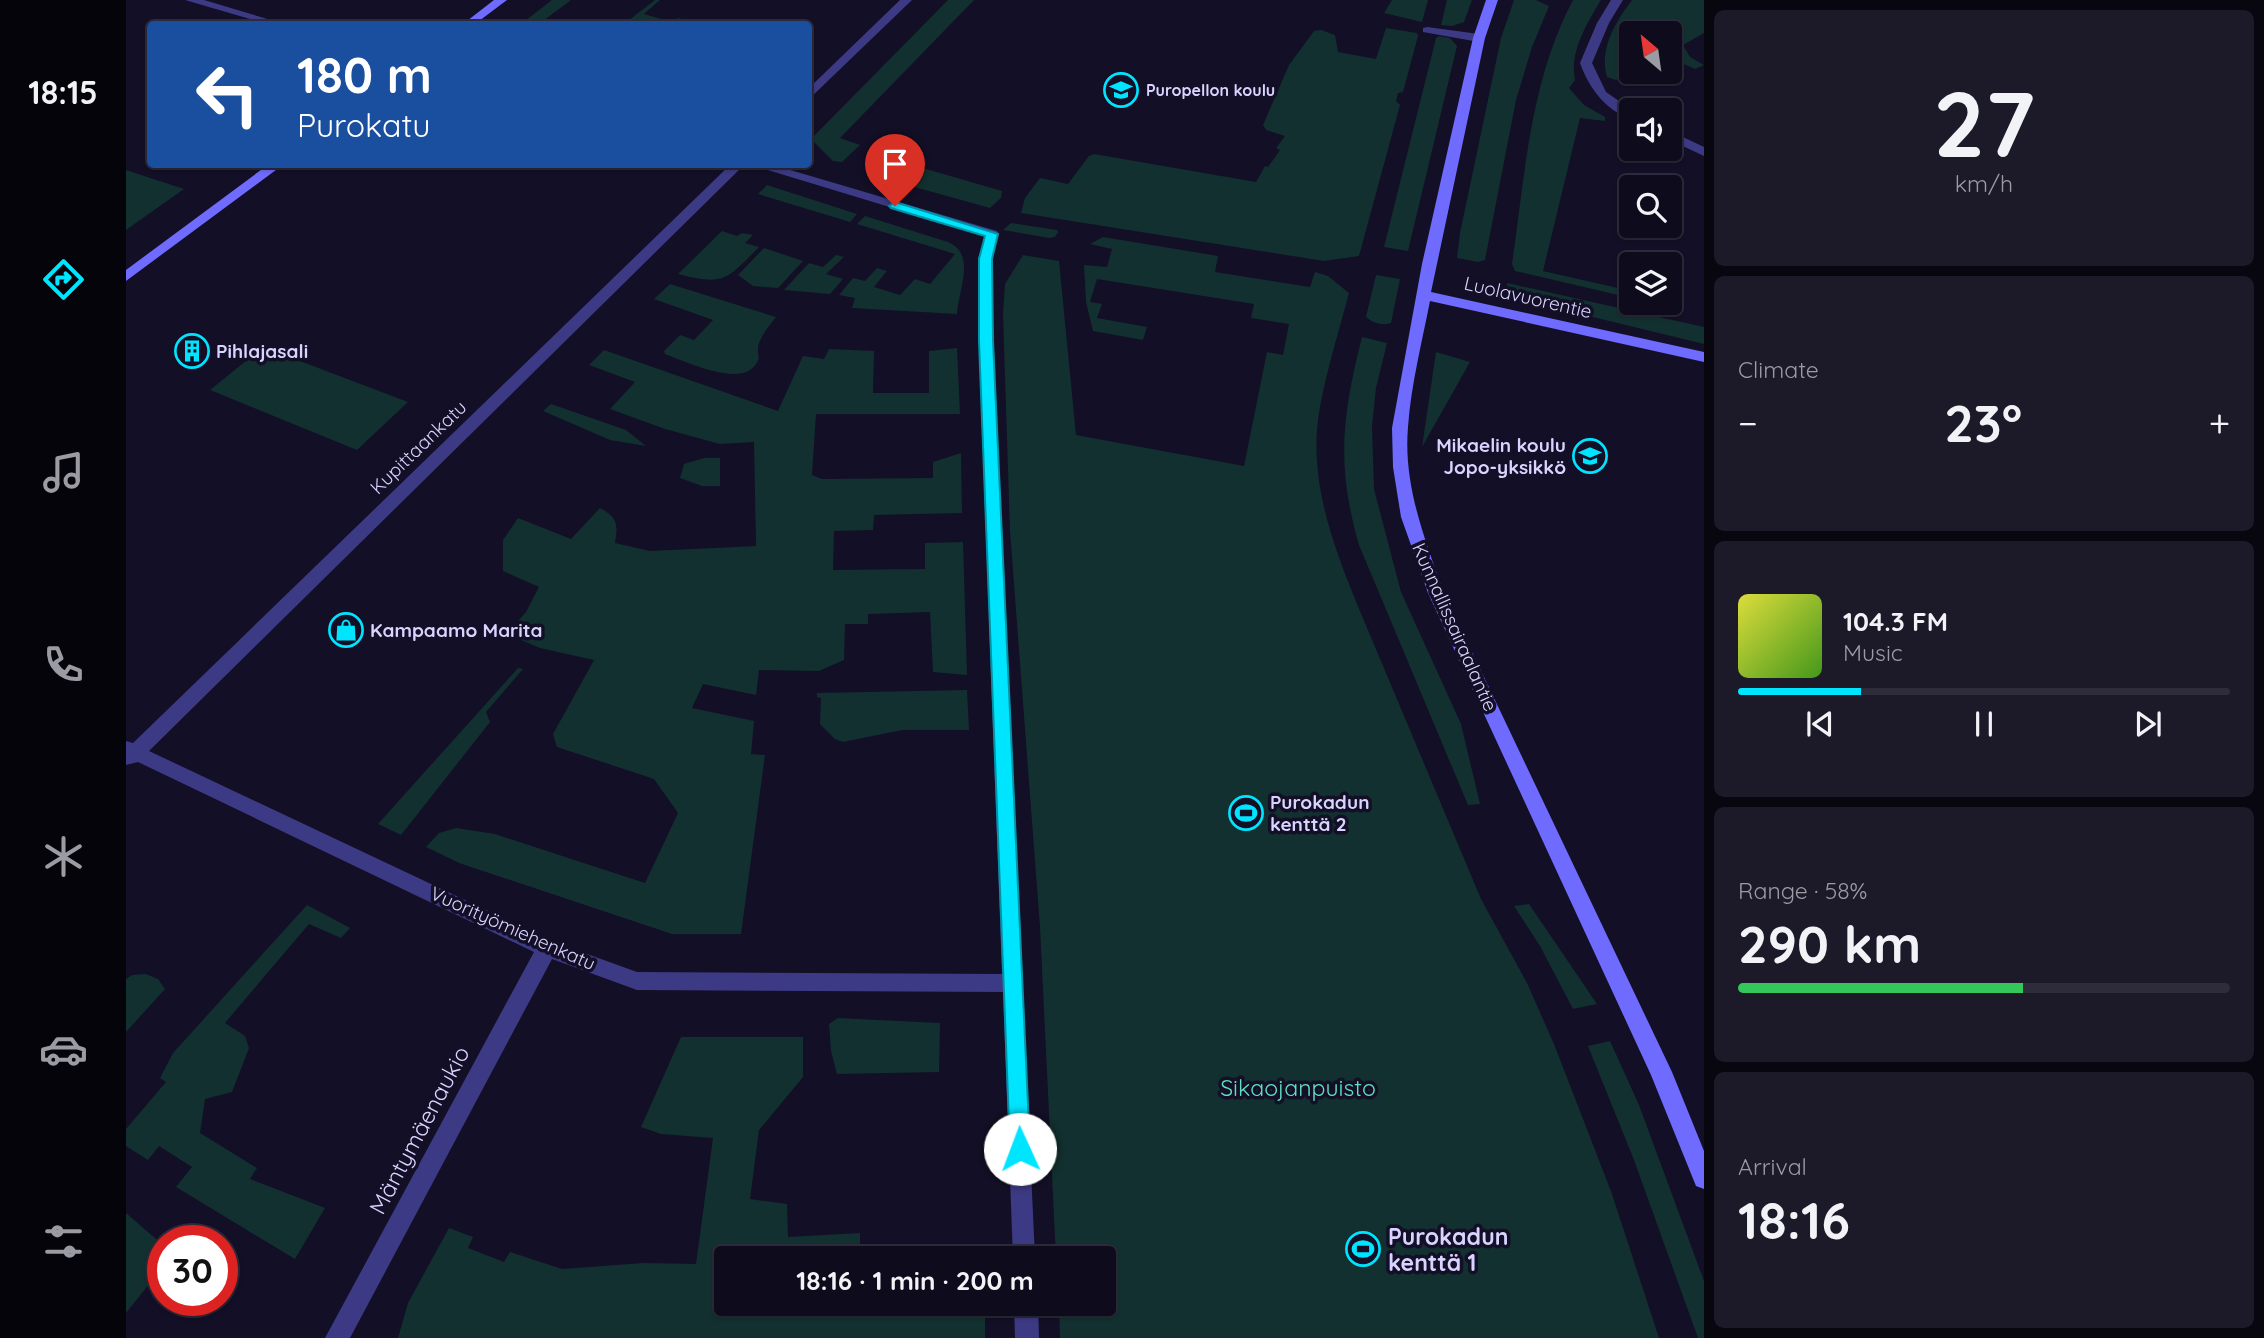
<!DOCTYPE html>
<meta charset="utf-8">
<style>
body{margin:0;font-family:Quicksand,sans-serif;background:#1c1929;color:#f1f3f6;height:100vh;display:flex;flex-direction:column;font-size:26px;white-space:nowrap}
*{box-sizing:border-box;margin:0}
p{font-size:23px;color:#9b9ba3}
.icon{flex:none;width:38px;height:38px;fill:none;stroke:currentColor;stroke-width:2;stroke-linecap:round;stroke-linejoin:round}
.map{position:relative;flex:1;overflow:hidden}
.side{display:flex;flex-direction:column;gap:10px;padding:10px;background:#08060f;width:560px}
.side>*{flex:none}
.top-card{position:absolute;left:21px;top:21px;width:665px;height:147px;border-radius:7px;box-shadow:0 2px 5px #0004,0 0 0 2px #2e2b3b;background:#1a4fa0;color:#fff;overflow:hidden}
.needle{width:46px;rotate:331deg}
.tools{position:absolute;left:1493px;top:21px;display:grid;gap:14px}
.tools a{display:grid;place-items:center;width:63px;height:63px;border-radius:7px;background:#0e0b1c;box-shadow:0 2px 5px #0004,0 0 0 2px #2e2b3b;font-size:35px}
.speed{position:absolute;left:21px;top:1225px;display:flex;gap:14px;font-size:35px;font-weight:700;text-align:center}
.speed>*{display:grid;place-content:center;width:91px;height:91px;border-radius:50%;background:#0e0b1c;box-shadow:0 2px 5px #0004,0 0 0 2px #2e2b3b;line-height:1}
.speed .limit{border:10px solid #d22;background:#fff;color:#111}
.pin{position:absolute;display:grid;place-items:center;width:60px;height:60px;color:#fff;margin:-72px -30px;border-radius:50% 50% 50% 0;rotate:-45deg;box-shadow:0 0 7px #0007}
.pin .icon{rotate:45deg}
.me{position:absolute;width:77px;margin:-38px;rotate:358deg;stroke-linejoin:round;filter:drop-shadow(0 0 5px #0008)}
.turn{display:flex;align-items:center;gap:24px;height:147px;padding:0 35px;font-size:32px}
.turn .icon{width:91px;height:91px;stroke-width:2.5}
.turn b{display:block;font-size:49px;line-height:60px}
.big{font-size:52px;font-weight:700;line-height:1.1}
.side .tile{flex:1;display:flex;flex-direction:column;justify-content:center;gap:10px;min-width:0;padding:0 24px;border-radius:10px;background:#1c1929}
.side .dial{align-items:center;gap:0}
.dial b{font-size:91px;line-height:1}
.song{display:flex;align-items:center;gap:21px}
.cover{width:84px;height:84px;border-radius:10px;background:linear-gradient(135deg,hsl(60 70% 55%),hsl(100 70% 35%))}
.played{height:7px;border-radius:4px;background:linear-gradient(90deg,#00e5ff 25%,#2e2b3b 25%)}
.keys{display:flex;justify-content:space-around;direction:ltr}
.heat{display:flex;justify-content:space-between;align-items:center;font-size:38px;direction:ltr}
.charge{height:10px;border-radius:5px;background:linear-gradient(90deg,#34c759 58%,#2e2b3b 0)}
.trip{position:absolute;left:588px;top:1246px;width:402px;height:70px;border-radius:7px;background:#0e0b1c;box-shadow:0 2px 5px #0004,0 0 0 2px #2e2b3b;font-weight:700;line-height:70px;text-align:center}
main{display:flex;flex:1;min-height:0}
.dock{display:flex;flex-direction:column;width:126px;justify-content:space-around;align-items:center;background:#06040b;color:#9b9ba3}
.dock .icon{width:49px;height:49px}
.dock .on{color:#00e5ff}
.dock b{font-size:32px;color:#f1f3f6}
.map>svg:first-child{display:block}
</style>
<main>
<nav class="dock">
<b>18:15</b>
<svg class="icon on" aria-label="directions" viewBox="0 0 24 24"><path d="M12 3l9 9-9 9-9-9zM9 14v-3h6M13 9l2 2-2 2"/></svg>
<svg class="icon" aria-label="music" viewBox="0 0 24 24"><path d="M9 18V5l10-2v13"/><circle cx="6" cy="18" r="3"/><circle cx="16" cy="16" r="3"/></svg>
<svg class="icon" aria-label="phone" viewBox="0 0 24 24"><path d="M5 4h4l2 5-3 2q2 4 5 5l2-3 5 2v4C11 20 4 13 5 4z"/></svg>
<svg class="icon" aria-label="climate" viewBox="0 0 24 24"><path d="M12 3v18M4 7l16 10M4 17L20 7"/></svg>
<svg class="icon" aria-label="car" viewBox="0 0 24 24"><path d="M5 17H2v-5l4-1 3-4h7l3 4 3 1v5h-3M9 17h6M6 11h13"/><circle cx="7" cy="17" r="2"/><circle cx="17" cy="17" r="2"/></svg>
<svg class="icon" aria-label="filters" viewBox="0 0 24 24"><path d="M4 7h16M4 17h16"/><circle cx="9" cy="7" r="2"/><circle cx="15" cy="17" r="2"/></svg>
</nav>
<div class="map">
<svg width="1578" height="1338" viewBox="0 0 1578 1338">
<rect width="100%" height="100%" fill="#130f26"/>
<!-- green -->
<path fill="#12302f" d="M426,0H445L413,24H395Z
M529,0H534L518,14L546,22L552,18L576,24H498Z
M822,0H848L714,138L734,145L716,162L707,161L686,140L687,137Z
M1266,0H1302L1296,22L1258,13Z
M1321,0H1346L1338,22L1326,26L1315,25Z
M1388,0H1410L1423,6L1406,47L1390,100L1359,260L1352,262L1331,258L1334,233L1375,38Z
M1447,0H1475C1461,23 1443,53 1449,80L1443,88L1458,105L1479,117V121L1454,118L1417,271L1505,291V298L1389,271L1386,264C1399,175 1404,81 1447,0Z
M1506,0H1578V33L1557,45L1564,57L1578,65L1569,69L1544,58V33H1505V71L1490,80L1481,77C1473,50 1489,22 1506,0Z
M1260,28L1291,33L1292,36L1277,92L1272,93L1270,101L1274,105L1233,256L1198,261L895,213L899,198L914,178L942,184L963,156L968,154L1130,182L1139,166L1142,167L1154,150L1150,148L1159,136L1140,130L1137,125L1163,65L1188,31L1195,30L1209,35L1212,52L1250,59Z
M1313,36L1324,38L1331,46L1282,251L1258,247L1310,38Z
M769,160L876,191L875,198L864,208L756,178Z
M0,170L58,189L0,230Z
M641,185L731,214L724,222L632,194Z
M739,216L822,242C851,254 832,291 831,314L726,308L729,298L713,295L727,278L739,281L751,268L761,271L748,287L774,295L789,279L804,284L829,254L731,224Z
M885,223L931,230L932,232L929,237L923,238L877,230Z
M596,231L611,236L616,233L627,235L619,243L633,247C600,280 599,286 552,274Z
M977,237L1092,256L1089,272L1184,287L1189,272L1202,276L1223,293C1213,331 1201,369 1194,407C1181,476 1206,542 1231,604L1355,899L1401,983L1428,1044L1486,1194L1533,1338H934L933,1304H978V1258H930L914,927L884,531L877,314L879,284L897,255L933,261L950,435L1118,466L1141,352L1157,355L1163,324L1125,318L1128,304L971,279L964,302L976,304L971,318L1021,327L1017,340L967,331L960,302L958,265L981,267L986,249L964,244Z
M638,248L677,261L652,288L627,286L612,275Z
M710,255L718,257L700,274L717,279L704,294L658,290L683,263L697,267Z
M1250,275L1274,279L1265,323C1256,326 1247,323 1240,317Z
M1381,283L1578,327V344L1380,296Z
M544,284L650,317C645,324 633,337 632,348C631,355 635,357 630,364C615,388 561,362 539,354L538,351L554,335L568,340L587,320L528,299Z
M1236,337L1261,343L1250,388L1246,426L1248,489L1275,592L1335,724L1354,804L1342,805L1233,545C1210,465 1216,416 1236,337Z
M137,347L282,402L231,450L84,390Z
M831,348L834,414H690L686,475L696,479L807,478V462L835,453L836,513L748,515L747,530L708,531L707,570L799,569V543L837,542L841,675L807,672L804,612L742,614V624H719L718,660L693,671L633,670L630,695L577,684L566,708L628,721L625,754L639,755L615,934H546L333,863L300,847L313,833L330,828L369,834L519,883L552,813L528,779L431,747L427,734L468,660L414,648L381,634L400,612L413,587L377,571V540L392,518L445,539L474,508C492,518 492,524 489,543L524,551L630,546L628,442L594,444L539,429L484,409L509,382L463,365L478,350L652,411L677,356L698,359L703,349L748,351L747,393H803V351Z
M1310,352L1344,362L1296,447Z
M425,404L500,430L520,446L484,440L417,411Z
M578,458H594V486H576L554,478L558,464Z
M392,668L397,669L360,712L364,722L275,835L252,824Z
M841,690L843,730H776L717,742L709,739L694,724L695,698L691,697V693Z
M1403,904L1471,1004L1447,1009L1414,946L1388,906Z
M181,905L224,928L215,938L183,924L99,1023L119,1036L123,1048L106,1092L79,1099L74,1133L131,1168L124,1179L199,1208L169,1259L50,1187L66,1167L33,1146L22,1160L0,1146V1129L40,1082L34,1078L47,1053Z
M20,974L32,979L39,989L0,1032V979L6,975Z
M712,1018L814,1023L813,1072L711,1074L705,1051L703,1024Z
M555,1037H677V1077L633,1130L624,1199L661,1204L662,1237L734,1233V1258H600V1304H859V1338H272L282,1303L323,1228L347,1237L342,1248L378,1262L384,1252L436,1269L518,1263L570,1264L587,1138L535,1134L515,1127Z
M1484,1041L1513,1105L1578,1281V1338H1572L1508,1160L1462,1046Z
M0,1213L37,1245V1267L0,1313Z"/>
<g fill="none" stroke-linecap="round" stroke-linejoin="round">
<!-- lane -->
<path fill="#3d3a85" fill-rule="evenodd" d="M1485,0H1497L1483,23L1466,63L1480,92L1506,110L1505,119C1479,110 1463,88 1454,63L1471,23Z
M1301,27L1353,34L1359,38L1353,42L1297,32V28Z
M1544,131L1578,147V156L1544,140Z"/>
<!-- street -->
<path fill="#3d3a85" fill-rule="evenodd" d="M59,0H78L158,24H141Z
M774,0H786L682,100V89Z
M605,164H619L23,751L428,942L511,972L876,974L852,321V259L859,236L622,164H644L871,231L873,234L866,259V321L909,1258H887L877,992L511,990L426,959L224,1338H199L408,952L12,762L0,765V741L7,743Z
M888,1304H912L913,1338H889Z"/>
<!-- secondary -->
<path fill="#6f6bff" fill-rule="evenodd" d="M368,0H381L349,24H337Z
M1360,0H1372L1359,38L1305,292L1578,352V362L1304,301C1296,342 1285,385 1282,427C1277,485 1299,540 1318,593L1546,1072L1578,1151V1189L1570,1186L1525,1075L1302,593L1275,517L1267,467L1266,428L1296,264L1347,38Z
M143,164H158L0,281V270Z"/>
</g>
<!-- route -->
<path fill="#00e5ff" stroke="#0095a6" stroke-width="2" d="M769,202L872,234L866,259L867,341L904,1149L901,1155L894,1158L887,1155L884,1149L853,341V259L859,236L765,208L763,206Z"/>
<!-- icons -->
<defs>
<g id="school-ring" transform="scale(1.75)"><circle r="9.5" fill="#130f26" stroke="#00e5ff" stroke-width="1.5"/><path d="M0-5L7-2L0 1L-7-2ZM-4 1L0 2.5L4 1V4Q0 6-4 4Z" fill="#00e5ff"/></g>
<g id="building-ring" transform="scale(1.75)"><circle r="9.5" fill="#130f26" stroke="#00e5ff" stroke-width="1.5"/><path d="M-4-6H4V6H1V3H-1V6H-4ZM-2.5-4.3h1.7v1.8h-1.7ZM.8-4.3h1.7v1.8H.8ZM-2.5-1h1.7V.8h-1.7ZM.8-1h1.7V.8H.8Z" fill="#00e5ff"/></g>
<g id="shop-ring" transform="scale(1.75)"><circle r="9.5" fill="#130f26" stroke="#00e5ff" stroke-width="1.5"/><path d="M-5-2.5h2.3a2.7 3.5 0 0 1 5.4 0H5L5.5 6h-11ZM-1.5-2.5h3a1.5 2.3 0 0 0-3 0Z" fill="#00e5ff"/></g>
<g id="stadium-ring" transform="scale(1.75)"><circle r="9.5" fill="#130f26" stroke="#00e5ff" stroke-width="1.5"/><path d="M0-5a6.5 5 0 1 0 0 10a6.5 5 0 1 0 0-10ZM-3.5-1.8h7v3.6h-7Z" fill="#00e5ff"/></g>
</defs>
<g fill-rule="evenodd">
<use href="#school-ring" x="995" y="90"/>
<use href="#building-ring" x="66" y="351"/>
<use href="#school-ring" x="1464" y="456"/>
<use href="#shop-ring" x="220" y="630"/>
<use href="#stadium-ring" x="1120" y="813"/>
<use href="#stadium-ring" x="1237" y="1249"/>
</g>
<g text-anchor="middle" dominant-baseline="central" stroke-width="7" stroke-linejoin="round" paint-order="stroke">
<!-- far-poi labels -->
<g font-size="16" font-weight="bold" fill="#d9d4ff" stroke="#130f26" text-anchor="start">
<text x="1020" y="90">Puropellon koulu</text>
</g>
<!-- street labels -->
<g font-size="19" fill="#d9d4ff" stroke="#130f26">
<text transform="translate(1402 297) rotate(13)">Luolavuorentie</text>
<text transform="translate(292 447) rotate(-44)">Kupittaankatu</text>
<text transform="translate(1329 627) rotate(66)">Kunnallissairaalantie</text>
<text transform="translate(387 928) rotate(24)">Vuorityömiehenkatu</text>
</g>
<!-- poi labels -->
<g font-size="19" font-weight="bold" fill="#d9d4ff" stroke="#130f26" text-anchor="start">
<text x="90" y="351">Pihlajasali</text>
<text x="1440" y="445" text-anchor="end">Mikaelin koulu<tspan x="1440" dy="22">Jopo-yksikkö</tspan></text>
<text x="244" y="630">Kampaamo Marita</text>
<text x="1144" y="802">Purokadun<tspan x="1144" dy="22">kenttä 2</tspan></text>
</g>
<!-- near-park labels -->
<g font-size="23" fill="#5fe0c0" stroke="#130f26">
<text x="1172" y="1087">Sikaojanpuisto</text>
</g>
<!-- near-street labels -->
<g font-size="23" fill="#d9d4ff" stroke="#130f26">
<text transform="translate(293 1130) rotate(-62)">Mäntymäenaukio</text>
</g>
<!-- near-poi labels -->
<g font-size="23" font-weight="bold" fill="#d9d4ff" stroke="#130f26" text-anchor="start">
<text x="1262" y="1236">Purokadun<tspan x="1262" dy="26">kenttä 1</tspan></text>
</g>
</g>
</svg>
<div class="tools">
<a><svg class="needle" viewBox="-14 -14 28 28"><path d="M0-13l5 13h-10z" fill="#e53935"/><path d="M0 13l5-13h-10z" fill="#9b9ba3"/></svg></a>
<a><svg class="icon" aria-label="sound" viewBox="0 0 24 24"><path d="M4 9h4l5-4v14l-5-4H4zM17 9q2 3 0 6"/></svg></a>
<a><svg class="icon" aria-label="search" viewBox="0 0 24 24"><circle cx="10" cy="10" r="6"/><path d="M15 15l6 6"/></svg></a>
<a><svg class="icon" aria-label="layers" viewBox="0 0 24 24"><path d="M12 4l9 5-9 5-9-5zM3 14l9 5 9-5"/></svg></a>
</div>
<div class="speed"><div class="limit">30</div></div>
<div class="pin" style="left:769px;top:206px;background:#d93025"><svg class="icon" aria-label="arrive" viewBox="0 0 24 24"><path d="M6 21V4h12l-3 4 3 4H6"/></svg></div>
<svg class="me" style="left:894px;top:1149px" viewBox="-20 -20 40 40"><circle r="19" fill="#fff"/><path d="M0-13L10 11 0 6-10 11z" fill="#00e5ff"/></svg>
<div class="trip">18:16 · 1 min · 200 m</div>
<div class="top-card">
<div class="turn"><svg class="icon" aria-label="left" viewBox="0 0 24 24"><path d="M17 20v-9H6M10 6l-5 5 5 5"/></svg><div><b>180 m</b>Purokatu</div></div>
</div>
</div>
<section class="side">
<div class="tile dial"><b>27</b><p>km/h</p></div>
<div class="tile"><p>Climate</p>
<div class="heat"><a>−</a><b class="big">23°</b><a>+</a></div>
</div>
<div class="tile">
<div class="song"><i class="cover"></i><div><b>104.3 FM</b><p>Music</p></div></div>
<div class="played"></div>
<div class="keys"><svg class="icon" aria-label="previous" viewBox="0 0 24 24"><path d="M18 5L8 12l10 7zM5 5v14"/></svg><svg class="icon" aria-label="pause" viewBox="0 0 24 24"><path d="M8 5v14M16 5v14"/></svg><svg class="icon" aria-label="next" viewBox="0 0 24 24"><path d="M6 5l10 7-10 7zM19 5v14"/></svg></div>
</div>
<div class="tile"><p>Range · 58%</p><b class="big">290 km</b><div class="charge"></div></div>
<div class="tile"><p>Arrival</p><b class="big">18:16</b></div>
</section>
</main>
